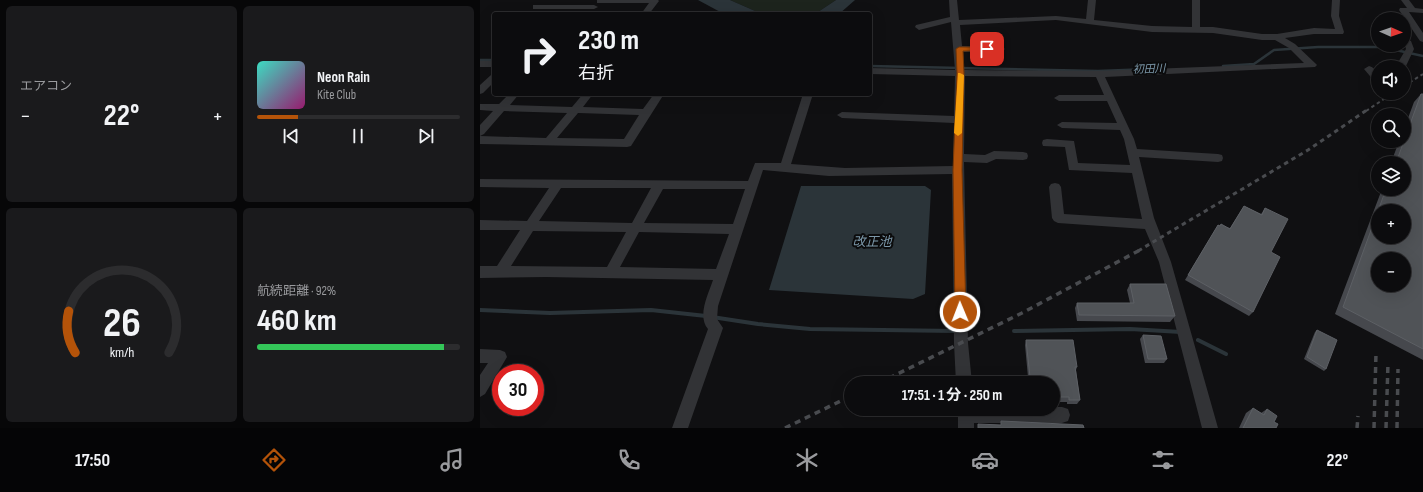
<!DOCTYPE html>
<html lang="ja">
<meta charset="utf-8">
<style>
body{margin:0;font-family:"Sofia Sans Condensed","Noto Sans JP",sans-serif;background:#1a1a1c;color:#f1f3f6;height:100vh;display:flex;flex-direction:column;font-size:15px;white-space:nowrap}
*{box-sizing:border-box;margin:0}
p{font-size:13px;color:#9a9b9e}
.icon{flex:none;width:22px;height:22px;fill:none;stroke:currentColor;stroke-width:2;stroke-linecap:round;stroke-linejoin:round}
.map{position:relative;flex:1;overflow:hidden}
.sheet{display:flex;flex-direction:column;gap:6px;padding:6px;background:#070708;width:480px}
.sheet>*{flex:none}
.hud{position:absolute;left:12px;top:12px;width:380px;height:84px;border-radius:4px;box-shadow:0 4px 16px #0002,0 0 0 1px #2c2c2e;background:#0c0c0e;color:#f1f3f6;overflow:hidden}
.needle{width:26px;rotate:92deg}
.fabs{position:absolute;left:891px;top:12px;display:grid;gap:8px}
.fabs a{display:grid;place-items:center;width:40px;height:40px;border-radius:50%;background:#0c0c0e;box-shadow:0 4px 16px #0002,0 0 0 1px #2c2c2e;font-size:20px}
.speed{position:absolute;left:12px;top:364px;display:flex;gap:8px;font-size:20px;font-weight:700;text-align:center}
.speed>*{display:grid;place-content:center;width:52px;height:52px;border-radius:50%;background:#0c0c0e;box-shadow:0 4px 16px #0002,0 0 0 1px #2c2c2e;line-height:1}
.speed .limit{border:6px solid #d22;background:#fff;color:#111}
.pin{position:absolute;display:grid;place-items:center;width:34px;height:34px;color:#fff;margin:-17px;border-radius:8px;box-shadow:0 2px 6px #0006}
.me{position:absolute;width:44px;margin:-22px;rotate:359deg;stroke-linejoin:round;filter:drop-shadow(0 0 3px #0008)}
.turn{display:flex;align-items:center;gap:14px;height:84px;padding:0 20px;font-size:18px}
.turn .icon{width:52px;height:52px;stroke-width:2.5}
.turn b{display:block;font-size:28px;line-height:34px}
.big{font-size:30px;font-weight:700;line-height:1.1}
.sheet .widget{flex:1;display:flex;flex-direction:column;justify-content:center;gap:6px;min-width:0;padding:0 14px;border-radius:6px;background:#1a1a1c}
.sheet .dial{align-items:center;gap:0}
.dial svg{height:104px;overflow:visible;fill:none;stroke:#2c2c2e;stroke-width:7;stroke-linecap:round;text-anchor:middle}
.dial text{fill:#f1f3f6;stroke:none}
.song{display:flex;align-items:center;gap:12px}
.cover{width:48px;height:48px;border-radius:6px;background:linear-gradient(135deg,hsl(170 70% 55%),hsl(320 70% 35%))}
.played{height:4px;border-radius:2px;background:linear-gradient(90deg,#b45309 20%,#2c2c2e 20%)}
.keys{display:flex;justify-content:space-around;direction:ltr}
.heat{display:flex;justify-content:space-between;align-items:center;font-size:22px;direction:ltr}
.charge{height:6px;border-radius:3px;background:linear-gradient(90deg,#34c759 92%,#2c2c2e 0)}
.sheet .tiles{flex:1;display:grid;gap:6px;grid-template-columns:repeat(2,1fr)}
.trip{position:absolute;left:364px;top:376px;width:216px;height:40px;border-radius:20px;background:#0c0c0e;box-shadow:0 4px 16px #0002,0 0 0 1px #2c2c2e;font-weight:700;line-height:40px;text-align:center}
.menu{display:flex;height:64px;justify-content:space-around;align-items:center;background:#050506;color:#9a9b9e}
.menu .icon{width:28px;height:28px}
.menu .current{color:#b45309}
.menu b{font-size:18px;color:#f1f3f6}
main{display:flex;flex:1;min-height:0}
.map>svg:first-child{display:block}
</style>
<main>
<section class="sheet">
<div class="tiles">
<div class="widget"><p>エアコン</p>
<div class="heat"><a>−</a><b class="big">22°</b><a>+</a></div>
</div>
<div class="widget">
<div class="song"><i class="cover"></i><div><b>Neon Rain</b><p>Kite Club</p></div></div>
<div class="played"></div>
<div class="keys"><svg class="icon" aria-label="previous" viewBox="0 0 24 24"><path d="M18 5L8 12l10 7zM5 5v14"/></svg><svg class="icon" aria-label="pause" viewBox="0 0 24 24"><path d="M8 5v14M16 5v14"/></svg><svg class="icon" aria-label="next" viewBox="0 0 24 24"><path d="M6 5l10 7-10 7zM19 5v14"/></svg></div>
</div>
<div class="widget dial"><svg viewBox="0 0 100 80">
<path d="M14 69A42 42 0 1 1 86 69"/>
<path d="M14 69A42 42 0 0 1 9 37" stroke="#b45309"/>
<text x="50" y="56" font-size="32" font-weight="700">26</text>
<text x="50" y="72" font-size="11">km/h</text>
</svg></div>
<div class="widget"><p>航続距離 · 92%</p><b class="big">460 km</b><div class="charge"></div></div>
</div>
</section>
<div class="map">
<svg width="943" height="428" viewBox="0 0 943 428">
<rect width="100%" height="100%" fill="#101012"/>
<!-- green -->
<path fill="#1d241d" d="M250,0H356L335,14H282Z"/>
<!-- water -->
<path fill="#2b3439" d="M218,0H250L282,14H244Z
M356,0H375L359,14H335Z
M321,186H445L451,190L445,294L433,299L289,290Z"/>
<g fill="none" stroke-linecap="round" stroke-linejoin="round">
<!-- stream-far1 -->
<path stroke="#2b3439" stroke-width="2.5" d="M0,60H14
M390,66L618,71L671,69
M743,66L774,64L794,50L838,47H902L943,56"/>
<!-- stream -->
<path stroke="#2b3439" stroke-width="4" d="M0,310L70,313L171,310L226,316
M232,317L278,324L330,329L476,331
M534,331L650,329L701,332
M718,340L746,354"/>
<!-- minor -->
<path fill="#323336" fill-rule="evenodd" d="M117,0H178L179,1L169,14H161L169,3H117Z
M469,0H477L479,20L576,16L606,19L608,0H616L614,20L672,26L712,27V0H720V27H733L782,34H797L834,28L855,29L851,16L852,0H860L859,16L864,32L863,34H834L805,38L815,44L835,63L837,65L835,67L625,77L654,139L657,149L738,154L742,155L743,158L742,161L738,162L659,157L674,218L691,262L738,428H722L679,262L665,229L578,223L574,221L572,218L569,187L571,184L575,183L579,184L581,187L584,214L662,219L652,173L589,170L585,147L563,146L562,143L563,140L567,139L594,141L598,163L650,165L644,139L640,130L582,128L577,125L582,122L637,123L627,101H579L574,98L579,95H624L616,77L485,76L484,154L505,155L514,151L543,152L547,153L548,156L547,159L543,160L516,159L507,163L484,162L488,343L492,383H476L474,343L472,174L349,176L283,170L238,306L237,319L243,328L208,428H192L228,329C217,316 228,295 233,280L66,277L0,278V266H17L40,230H0V220L47,221L69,188L0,187V179L268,181L275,163H301L323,94H333L311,164L365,168L473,166L474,123L362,118L357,115L362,112L474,116L475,76L390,74V68L475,70L471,22L439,30L435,27L436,25L470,17ZM576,20L672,32L733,33L782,40H795L809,48L824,63L619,71L484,70L482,52H521L525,49L521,46H482L480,25ZM81,188H171L152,223L59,221ZM183,189H265L253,224L164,223ZM53,231L146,232L127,267L31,266ZM159,232L249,234L236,269L140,267Z
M921,0H929L935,8L943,9V13L929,12L943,33V42L940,41L919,10L920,8H927Z
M53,5H114L118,7L114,9H53Z
M928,40L931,41L934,49L926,66L927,67L924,69V67L916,66L926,49L924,42Z
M0,61H14V67H0Z
M889,66C897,68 898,76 898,83L895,82L884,69Z
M14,74V82L3,93L0,94V85L11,75Z
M29,94H39L30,105L92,107L103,94H113L103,107L163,109L174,94H184L151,146L147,147L0,144V136L66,138L87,113L24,111L4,134L0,136V125L13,111L0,110V104H19ZM98,113L159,115L144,139L77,138Z
M0,349L20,350L25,352L27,357L5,394L0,397V375L8,363H0Z
M573,407H582L588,409L590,415L588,421L582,423H494V428H478V409H573Z"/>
<!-- rail-far2 -->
<path stroke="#494b4f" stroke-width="2" stroke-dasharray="3.5 3" stroke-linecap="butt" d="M924,86L943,74
M886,111L913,93"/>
<!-- rail-far1 -->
<path stroke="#494b4f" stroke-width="3" stroke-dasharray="4.5 4" stroke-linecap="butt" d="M658,251L828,150L887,110"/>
<!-- rail -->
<path stroke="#494b4f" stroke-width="3.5" stroke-dasharray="6 5" stroke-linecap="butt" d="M399,383L542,313L660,250
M305,428L371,396
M877,428L878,416
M894,428L896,353
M906,428L908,363
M917,428L918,369"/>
</g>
<!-- wall -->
<path fill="#46484d" d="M941,94H943V360L855,314L902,189H924V163H911L919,141H924V129L934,102Z
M764,206L781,214L785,208L791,252L773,312L769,316L705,280L738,225L750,228Z
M650,284L695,316L690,322L597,321L595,308L597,303H650L647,290Z
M837,330L846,369L844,371L824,359L835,332Z
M663,335L687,359L684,363H665L660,339Z
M546,340L597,367L596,370L600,400L597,404H587V402H573V383H538L539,377H548L545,345Z
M773,408L781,413L787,409L794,422L796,428H759L766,413Z"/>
<!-- building -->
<path fill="#505357" stroke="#5d6065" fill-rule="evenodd" d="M941,94H943V349L863,307L898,211V237H924V211H898L906,189H924V163H916ZM898,259H924V285H898Z
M764,206L782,215L785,208L808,219L791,252L800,257L773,312L708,275L738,225L740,226L741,224L750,229Z
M650,284H686L695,316L599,315L597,303H654Z
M837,330L857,340L846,369L827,357Z
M663,335L681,336L687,359H668Z
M546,340H593L597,367H595L600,400H589V397H573V383H540L539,377H550Z
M773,408L784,415L787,409L797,416L794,422L798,424L796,428H763Z
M521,421L603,425L604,428H498V424L521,425Z"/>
<!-- route -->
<path fill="#b45309" stroke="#753606" d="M479,47H507L510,49L507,51H483L484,73L482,170L486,312L484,315L480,316L477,315L475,312L473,170L477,73L476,49Z"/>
<!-- slow -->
<path fill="#f59e0b" d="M478,73H480L484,75L482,133L478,136L474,133Z"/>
<g text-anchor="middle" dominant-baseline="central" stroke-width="4" stroke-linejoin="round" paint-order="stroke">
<!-- far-water labels -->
<g font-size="11" font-style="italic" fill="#7c98aa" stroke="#0b0b0c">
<text transform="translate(669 69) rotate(-2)">初田川</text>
</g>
<!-- water labels -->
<g font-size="13" font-style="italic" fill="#7c98aa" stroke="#0b0b0c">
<text x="392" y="242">改正池</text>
</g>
</g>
</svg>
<div class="fabs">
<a><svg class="needle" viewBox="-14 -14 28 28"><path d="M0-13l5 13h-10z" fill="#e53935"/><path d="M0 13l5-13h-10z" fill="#9a9b9e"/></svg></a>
<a><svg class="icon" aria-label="sound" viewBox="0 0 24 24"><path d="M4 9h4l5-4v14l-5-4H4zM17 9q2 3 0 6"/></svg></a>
<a><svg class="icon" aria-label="search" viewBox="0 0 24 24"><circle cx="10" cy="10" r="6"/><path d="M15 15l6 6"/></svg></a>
<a><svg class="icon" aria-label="layers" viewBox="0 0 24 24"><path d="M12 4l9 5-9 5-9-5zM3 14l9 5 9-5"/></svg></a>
<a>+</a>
<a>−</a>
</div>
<div class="speed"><div class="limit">30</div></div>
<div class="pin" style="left:507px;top:49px;background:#d93025"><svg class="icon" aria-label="arrive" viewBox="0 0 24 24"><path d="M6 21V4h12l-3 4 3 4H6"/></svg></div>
<svg class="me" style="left:480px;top:312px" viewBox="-20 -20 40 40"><circle r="17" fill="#b45309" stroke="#fff" stroke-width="3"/><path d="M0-11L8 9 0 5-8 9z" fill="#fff"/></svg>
<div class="trip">17:51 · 1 分 · 250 m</div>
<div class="hud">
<div class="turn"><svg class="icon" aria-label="right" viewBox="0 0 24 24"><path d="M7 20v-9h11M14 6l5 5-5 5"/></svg><div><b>230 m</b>右折</div></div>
</div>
</div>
</main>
<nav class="menu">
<b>17:50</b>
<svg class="icon current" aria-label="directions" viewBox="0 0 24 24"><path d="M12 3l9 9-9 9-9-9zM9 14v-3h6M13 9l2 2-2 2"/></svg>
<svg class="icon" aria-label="music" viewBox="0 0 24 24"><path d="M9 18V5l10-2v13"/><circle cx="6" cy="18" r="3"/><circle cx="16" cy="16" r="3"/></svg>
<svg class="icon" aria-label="phone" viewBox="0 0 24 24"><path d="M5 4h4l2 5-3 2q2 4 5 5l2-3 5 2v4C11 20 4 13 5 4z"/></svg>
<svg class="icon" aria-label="climate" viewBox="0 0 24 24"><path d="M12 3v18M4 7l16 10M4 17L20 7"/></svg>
<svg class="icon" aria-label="car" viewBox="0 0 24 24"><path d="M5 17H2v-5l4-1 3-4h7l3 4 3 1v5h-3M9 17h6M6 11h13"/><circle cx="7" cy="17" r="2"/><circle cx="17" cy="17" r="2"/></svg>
<svg class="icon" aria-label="filters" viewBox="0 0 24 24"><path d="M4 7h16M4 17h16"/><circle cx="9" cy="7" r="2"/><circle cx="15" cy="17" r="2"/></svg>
<b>22°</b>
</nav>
